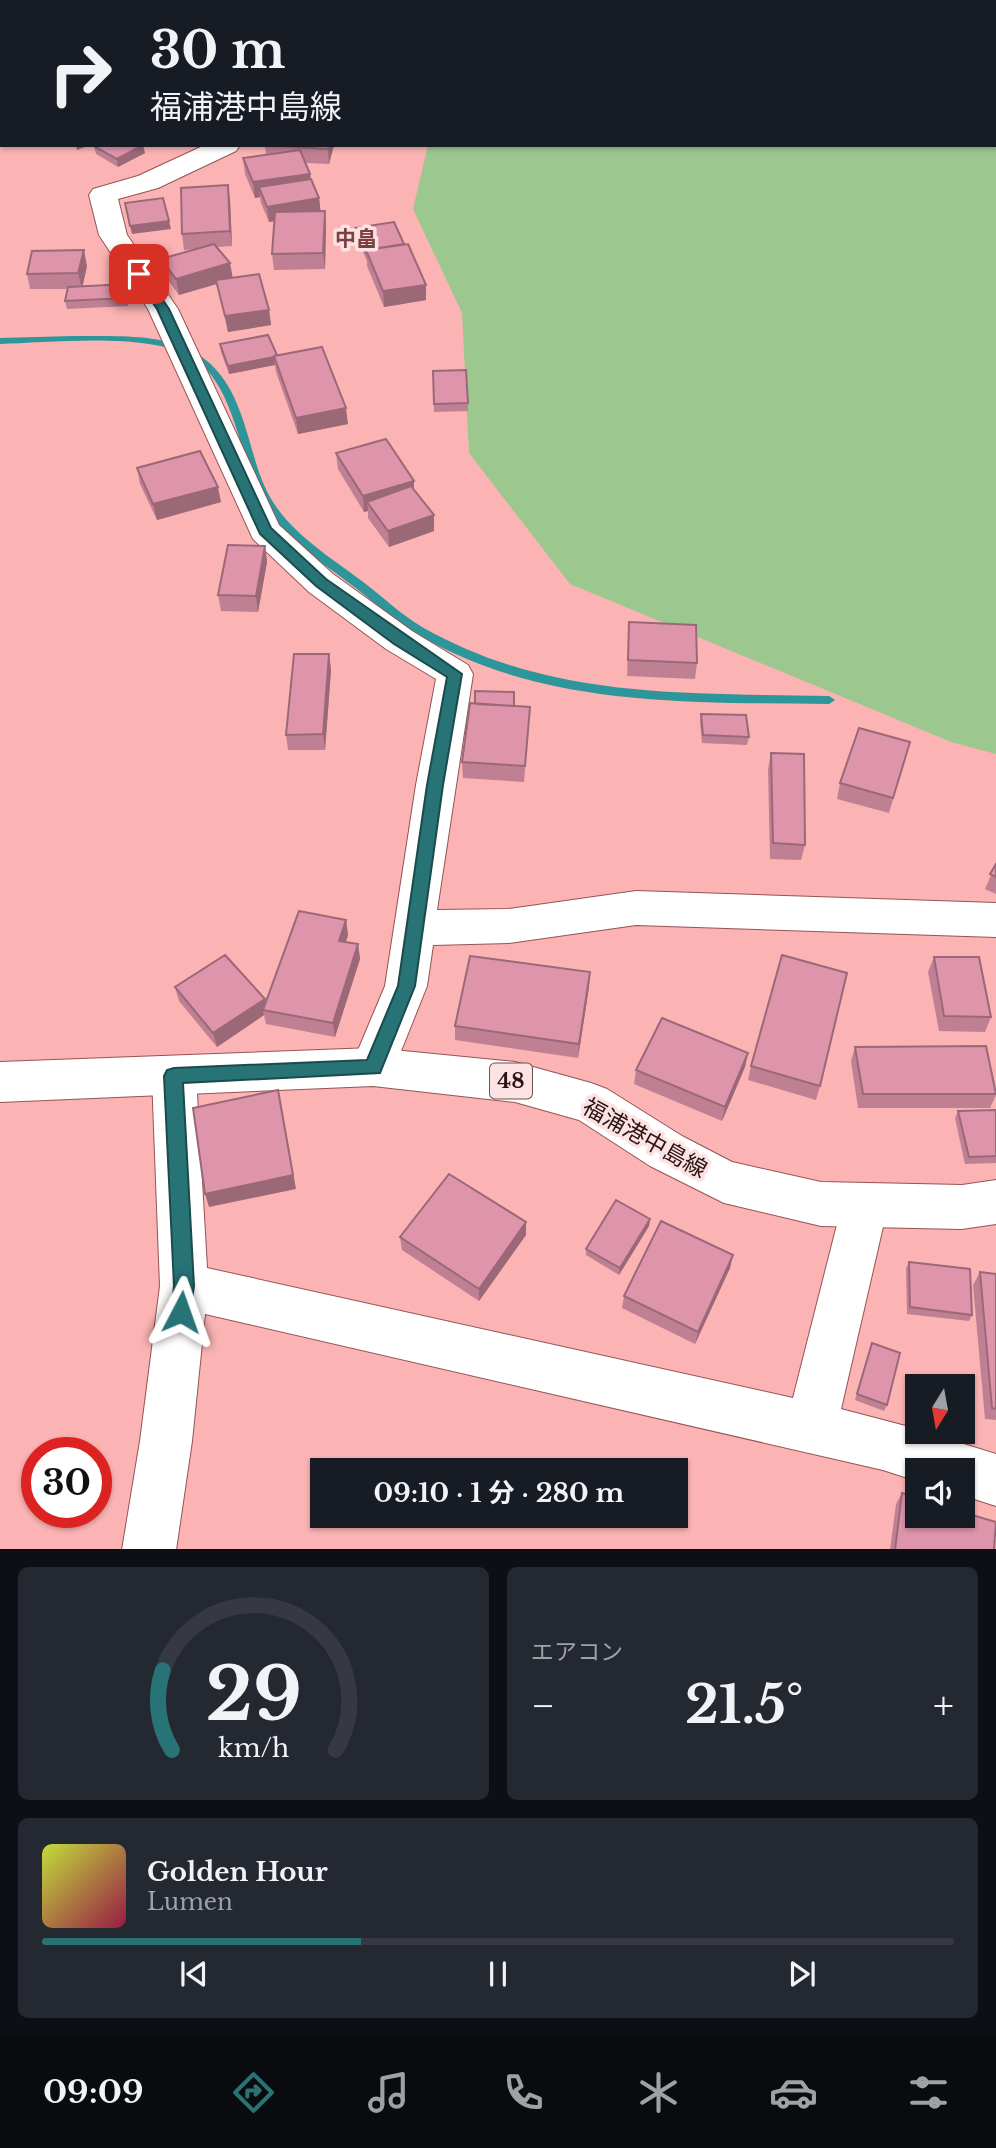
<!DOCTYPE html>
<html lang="ja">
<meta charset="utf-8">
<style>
body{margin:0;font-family:"Libre Baskerville","Noto Sans JP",serif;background:#242831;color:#f1f3f6;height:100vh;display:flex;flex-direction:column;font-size:26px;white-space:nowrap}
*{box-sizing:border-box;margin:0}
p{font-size:23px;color:#9ea1a6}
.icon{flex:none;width:38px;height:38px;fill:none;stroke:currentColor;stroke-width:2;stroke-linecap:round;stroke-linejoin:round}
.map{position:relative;height:1549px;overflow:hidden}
.drawer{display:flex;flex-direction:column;gap:18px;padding:18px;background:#0d0f14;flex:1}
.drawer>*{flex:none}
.guide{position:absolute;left:0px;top:0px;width:998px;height:147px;box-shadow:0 2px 5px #0004;background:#171b24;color:#f1f3f6;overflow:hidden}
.needle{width:46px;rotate:191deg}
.tools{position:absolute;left:905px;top:1374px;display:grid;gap:14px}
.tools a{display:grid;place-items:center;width:70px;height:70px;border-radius:0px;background:#171b24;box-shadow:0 2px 5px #0004;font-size:35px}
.speed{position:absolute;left:21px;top:1437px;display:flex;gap:14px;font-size:35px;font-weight:700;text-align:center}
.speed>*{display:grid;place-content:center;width:91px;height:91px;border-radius:50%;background:#171b24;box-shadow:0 2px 5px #0004;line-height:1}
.speed .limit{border:10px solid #d22;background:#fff;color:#111}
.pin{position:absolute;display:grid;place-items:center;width:60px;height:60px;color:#fff;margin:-30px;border-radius:14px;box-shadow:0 4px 10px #0006}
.me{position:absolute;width:77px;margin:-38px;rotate:4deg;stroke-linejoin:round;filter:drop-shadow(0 0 5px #0008)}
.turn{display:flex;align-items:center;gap:24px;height:147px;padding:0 35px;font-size:32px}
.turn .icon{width:91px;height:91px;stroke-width:2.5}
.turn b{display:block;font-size:49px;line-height:60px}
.big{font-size:52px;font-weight:700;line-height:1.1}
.drawer .tile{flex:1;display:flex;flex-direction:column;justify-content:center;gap:10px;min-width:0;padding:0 24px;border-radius:10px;background:#242831}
.drawer .dial{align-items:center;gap:0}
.dial svg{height:182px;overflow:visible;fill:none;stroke:#363941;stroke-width:7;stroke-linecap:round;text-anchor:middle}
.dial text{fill:#f1f3f6;stroke:none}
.song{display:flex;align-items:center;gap:21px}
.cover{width:84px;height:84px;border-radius:10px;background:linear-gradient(135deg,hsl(70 70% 55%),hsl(340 70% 35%))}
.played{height:7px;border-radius:4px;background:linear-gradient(90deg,#287376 35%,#363941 35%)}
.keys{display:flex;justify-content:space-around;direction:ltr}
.heat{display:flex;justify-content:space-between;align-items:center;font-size:38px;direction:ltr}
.drawer .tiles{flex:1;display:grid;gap:18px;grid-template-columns:1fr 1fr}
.tile:last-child{grid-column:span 2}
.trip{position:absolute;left:310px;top:1458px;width:378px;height:70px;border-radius:0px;background:#171b24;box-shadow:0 2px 5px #0004;font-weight:700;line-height:70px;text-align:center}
.menu{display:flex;height:112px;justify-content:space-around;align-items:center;background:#090b0e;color:#9ea1a6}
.menu .icon{width:49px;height:49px}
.menu .selected{color:#287376}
.menu b{font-size:32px;color:#f1f3f6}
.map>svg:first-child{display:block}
</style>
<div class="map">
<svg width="996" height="1550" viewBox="0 0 996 1550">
<rect width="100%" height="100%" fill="#fbb3b3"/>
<!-- green -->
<path fill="#9cc890" d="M583,0H996V754L951,742L570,584L469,453L462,313L413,209L428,145H996V2Z"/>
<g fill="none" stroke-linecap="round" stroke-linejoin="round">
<!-- stream -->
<path fill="#2d969a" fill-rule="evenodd" d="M74,336C151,336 214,331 242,417C252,445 257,477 273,502C295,537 335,560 367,585C385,599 402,615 422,627C550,700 687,693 829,696L835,700L829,704C687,702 538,708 412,631C392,619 375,603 357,589C330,568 298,548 276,522C238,475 241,390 194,359C152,331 50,343 0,344V338Z"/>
<!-- minor casing -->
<g stroke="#945455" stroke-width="2">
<path id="minor" d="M105,0H131L133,2H106Z
M205,145H240L236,151L158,188L118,199L127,235L178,309L279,525L333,574L412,631L468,665L473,674L437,910L509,909L636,891L996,903V937L636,925L509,943L433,945L427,986L389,1081L373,1086L357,1081L351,1067L385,986L416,785L436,679L386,649L309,592L253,539L148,309L99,235L89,195L93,189L138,176Z
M174,1056L190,1062L196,1076L207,1268L793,1398L842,1205L848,1190L865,1183L882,1190L888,1205L841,1409L917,1429V1432H925L996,1454V1506L962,1495V1470H917V1481L883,1470L205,1314L192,1441L176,1550H122L140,1441L160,1286L152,1076L158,1062Z"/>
</g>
<!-- primary casing -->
<g stroke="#945455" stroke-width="2">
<path id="primary" d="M373,1048L515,1062L591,1083L607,1089L682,1136L732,1162L821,1182L962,1185L996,1180V1224L962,1229L821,1226L724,1203L650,1166L579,1120L515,1102L373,1086L0,1102V1062Z"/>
</g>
<!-- minor -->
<use href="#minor" fill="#fff" fill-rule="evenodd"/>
<!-- primary -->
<use href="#primary" fill="#fff" fill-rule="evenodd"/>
</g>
<!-- wall -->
<path fill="#bf8094" d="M482,0H503L501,2H489Z
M265,145H334L329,164L306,163L310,174L311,180L319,198L320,211H325L326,227L325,269L274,270L272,254L274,221L269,222L261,203L260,197L255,198L245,174L243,158L266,155Z
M94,146L145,153L118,167L96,154Z
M228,185L230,200L232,246L217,247L232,278L269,310L271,325L228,332L217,284L179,295L164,275L161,259L197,249L184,250L182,234Z
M355,228L426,300L384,307L367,266V261L356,236Z
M87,266L82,287L128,284L129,293L128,306L67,309L65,301L67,289H30L27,274Z
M220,344L277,355L348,424L298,434L276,372L275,365L229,374L221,352Z
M433,371L468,403V411L434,412Z
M336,453L414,481V490L434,515V531L389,547L368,518V511L364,512L338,469Z
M137,468L221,502L157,520L140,484Z
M265,546L267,562L258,612L221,611L218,595Z
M629,622L697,663L695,679L627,676Z
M329,654L331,670L325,750H288L286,735Z
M514,706L530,707L524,782L463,778L462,762Z
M701,714L749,737L747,745L702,743L700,722Z
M910,742L889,813L837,799L840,783Z
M771,753L805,845L801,860L770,859L768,769Z
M996,864V894L985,889Z
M346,920L348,935L346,942L358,944L360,959L335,1037L266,1024L264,1015L217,1047L179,1001L175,987L265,999L266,1004Z
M934,957L991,1017L985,1032L939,1031L928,972Z
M589,987L578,1058L455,1040V1026Z
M855,1047L996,1092V1095L990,1108H858L851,1061Z
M748,1053L745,1067L722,1121L634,1084L636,1070Z
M751,1066L820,1086L816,1100L748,1080Z
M996,1110V1163L965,1164L955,1118L958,1111Z
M650,1219L649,1226L619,1275L586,1255V1249Z
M526,1222V1235L479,1301L402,1250L400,1237Z
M733,1255L730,1268L695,1344L622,1308L624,1296Z
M909,1262L972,1315L969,1321L907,1314L906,1268Z
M980,1272L996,1274V1420L985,1419L973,1285Z
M872,1343L887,1405L884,1411L855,1400Z
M902,1493L994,1550H890L896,1504Z"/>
<!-- shaded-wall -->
<path fill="#9b6878" d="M76,145H90L77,150Z
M143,145L145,153L118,167L117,159Z
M329,145H334L329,164L328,149Z
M310,174L312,189L259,187L260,197L255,198L253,182Z
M228,185L230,200L232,246L230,231Z
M319,198L321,214L269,222L267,207Z
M325,211L326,227L325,269L323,253Z
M169,221L171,229L132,234L130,226Z
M84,250L87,266L82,289L78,273Z
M230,263L233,279L179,295L176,279Z
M128,284L129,293L128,306L126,298Z
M426,285V300L384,307L383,291Z
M269,310L271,325L228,332L225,316Z
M274,357L275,365L229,374L228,366Z
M346,408L348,424L298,434L296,418Z
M414,481V497L367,502L368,511L364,512L363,496Z
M218,487L221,502L157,520L153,504Z
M434,515V531L389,547L388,531Z
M265,546L267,562L258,612L256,596Z
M329,654L331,670L325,750L323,734Z
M346,920L348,935L341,956L339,941Z
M358,944L360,959L335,1037L333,1023Z
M590,972L589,987L578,1058L579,1044Z
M265,999L267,1010H263L264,1015L217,1047L213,1033Z
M748,1053L745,1067L722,1121L725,1107Z
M281,1104L296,1189L209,1207L205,1194Z
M650,1219L649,1226L619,1275L620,1268Z
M526,1222V1235L479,1301V1289Z
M733,1255L730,1268L695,1344L698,1332Z"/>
<!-- building -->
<path fill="#de95ac" stroke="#9b6878" stroke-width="2" d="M264,0H285L287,2H257Z
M96,145H143L117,159L94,146Z
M265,145H329L328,149Z
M300,150L310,174L253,182L243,158Z
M311,179L319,198L267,207L259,187Z
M228,185L230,231L182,234L181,188Z
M163,198L169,221L130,226L125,203Z
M325,211L323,253L272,254L275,212Z
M394,222L404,244L366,250V253L355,228Z
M214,244L230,263L176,279L161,259Z
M408,244L426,285L383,291L366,250Z
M84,250L78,273L27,274L32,251Z
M259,274L269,310L225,316L216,280Z
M128,284L126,298L65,301L68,287Z
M268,335L277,355L274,356V357L228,366L220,344Z
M322,347L346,408L296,418L274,356Z
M466,370L468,403L434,404L433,371Z
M386,439L414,481L363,496L336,453Z
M200,451L218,487L153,504L137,468Z
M411,486L434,515L388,531L367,502Z
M228,545L265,546L256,596L218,595Z
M629,622L696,625L697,663L628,660Z
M294,654H329L323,734L286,735Z
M475,691L514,692V706L475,704Z
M470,703L530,707L525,766L462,762Z
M701,714L746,715L749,737L703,735Z
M859,728L910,742L893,798L840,783Z
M771,753L804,754L805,845L773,843Z
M996,864V877L990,874Z
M299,911L346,920L339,941L358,944L333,1023L263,1010Z
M225,955L265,999L213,1033L175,987Z
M782,955L847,973L820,1086L751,1066Z
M470,956L590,972L579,1044L455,1026Z
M934,957H979L991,1017L944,1016Z
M662,1018L748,1053L725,1107L636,1070Z
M986,1046L996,1094H863L855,1047Z
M278,1090L293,1175L205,1194L193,1108Z
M996,1110V1156L969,1157L958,1111Z
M449,1174L526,1222L479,1289L400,1237Z
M616,1200L650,1219L620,1268L586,1249Z
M661,1221L733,1255L698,1332L624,1296Z
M909,1262L970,1269L972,1315L910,1307Z
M980,1272L996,1274V1409L992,1408Z
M872,1343L900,1353L887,1405L857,1394Z
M902,1493L917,1498V1516H962V1512L996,1522L994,1550H895Z"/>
<!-- route -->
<path fill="#287376" stroke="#1a4b4d" stroke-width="2" d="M135,271H143L169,309L271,528L326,579L462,674L443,785L415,986L380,1073L183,1083L194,1286L189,1319L181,1322L174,1319L171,1312L174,1286L164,1076L167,1070L174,1068L367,1060L398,986L427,785L447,677L394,644L316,586L260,534L157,309L133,274Z"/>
<g text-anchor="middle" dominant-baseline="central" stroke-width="7" stroke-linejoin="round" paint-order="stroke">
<!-- far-quarter labels -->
<g font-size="21" font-weight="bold" fill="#7d4042" stroke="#fae3e2">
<text x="356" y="239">中畠</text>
</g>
<!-- shield labels -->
<rect fill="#fae3e2" stroke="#6a5152" stroke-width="2" x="490" y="1063.5" width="42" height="35" rx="5"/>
<g font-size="21" font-weight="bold" fill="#2d1314">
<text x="511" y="1081">48</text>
</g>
<!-- street labels -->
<g font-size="23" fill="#2d1314" stroke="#fae3e2">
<text transform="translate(645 1138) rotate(29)">福浦港中島線</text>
</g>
</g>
</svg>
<div class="tools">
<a><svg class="needle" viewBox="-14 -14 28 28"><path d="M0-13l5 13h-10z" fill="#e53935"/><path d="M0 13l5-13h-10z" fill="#9ea1a6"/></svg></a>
<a><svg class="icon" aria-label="sound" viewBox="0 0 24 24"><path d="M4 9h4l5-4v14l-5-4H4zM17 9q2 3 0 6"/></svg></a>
</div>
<div class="speed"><div class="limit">30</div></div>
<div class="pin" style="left:139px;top:274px;background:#d93025"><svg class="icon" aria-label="arrive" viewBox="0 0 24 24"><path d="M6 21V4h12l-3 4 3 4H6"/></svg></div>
<svg class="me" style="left:181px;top:1312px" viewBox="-20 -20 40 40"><path d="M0-17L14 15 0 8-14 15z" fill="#287376" stroke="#fff" stroke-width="4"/></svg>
<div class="trip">09:10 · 1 分 · 280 m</div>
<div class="guide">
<div class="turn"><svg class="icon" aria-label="right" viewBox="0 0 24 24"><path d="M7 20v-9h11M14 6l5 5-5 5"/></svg><div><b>30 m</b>福浦港中島線</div></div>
</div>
</div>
<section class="drawer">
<div class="tiles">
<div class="tile dial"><svg viewBox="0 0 100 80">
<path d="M14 69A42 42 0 1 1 86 69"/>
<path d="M14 69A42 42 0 0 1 10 34" stroke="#287376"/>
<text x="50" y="56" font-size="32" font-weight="700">29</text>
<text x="50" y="72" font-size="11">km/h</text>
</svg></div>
<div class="tile"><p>エアコン</p>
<div class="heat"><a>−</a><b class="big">21.5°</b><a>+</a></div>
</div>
<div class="tile">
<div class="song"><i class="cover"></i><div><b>Golden Hour</b><p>Lumen</p></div></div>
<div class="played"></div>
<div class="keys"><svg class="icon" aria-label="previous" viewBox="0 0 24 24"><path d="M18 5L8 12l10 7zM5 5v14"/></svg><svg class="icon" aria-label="pause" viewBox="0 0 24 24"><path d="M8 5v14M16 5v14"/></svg><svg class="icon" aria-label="next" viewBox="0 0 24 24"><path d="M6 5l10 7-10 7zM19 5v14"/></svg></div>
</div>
</div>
</section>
<nav class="menu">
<b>09:09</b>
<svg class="icon selected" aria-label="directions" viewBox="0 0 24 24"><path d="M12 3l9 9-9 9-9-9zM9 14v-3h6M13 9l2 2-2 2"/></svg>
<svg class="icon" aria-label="music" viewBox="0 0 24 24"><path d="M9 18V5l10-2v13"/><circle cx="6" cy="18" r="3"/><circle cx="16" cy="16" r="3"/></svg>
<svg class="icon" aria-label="phone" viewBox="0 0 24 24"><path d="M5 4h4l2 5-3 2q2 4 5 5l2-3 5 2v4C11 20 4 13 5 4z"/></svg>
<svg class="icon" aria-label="climate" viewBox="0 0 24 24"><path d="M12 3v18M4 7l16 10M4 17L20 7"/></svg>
<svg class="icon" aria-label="car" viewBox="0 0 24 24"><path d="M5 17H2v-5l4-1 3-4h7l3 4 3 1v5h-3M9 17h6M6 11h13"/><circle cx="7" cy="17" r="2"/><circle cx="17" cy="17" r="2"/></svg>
<svg class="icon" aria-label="filters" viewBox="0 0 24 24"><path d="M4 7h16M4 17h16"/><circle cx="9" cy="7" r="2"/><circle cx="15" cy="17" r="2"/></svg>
</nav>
